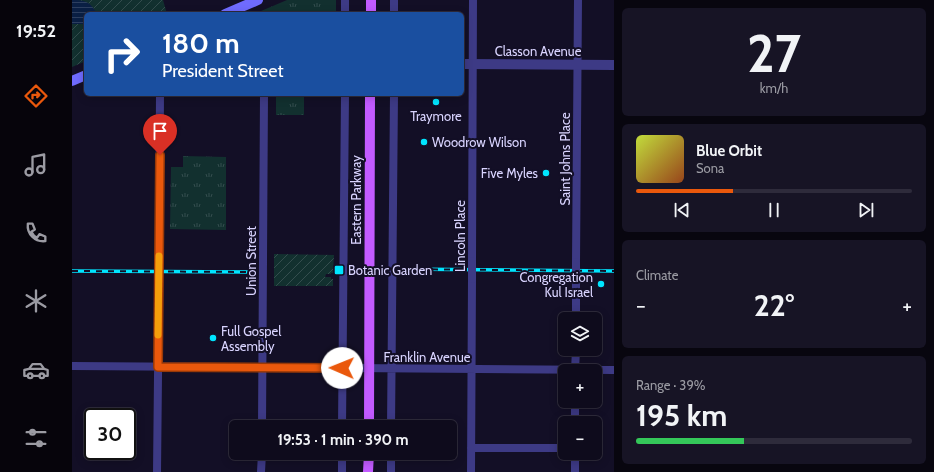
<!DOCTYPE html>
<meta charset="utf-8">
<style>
body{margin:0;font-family:Cabin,sans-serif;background:#171425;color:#f1f3f6;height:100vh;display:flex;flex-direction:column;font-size:15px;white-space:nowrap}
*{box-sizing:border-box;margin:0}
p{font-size:13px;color:#9b9ba3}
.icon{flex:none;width:22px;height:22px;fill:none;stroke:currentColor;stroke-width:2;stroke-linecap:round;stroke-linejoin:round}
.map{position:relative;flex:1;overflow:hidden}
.panel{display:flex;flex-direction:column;gap:8px;padding:8px;background:#08060f;width:320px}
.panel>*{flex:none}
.guide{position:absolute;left:12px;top:12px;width:380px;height:84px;border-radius:6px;box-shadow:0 2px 10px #0003,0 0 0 1px #2e2b3b;background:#1a4fa0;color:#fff;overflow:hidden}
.fabs{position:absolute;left:486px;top:312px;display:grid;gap:8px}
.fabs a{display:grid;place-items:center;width:44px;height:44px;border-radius:6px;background:#0e0b1c;box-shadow:0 2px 10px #0003,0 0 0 1px #2e2b3b;font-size:20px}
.speed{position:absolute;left:12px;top:408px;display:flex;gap:8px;font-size:20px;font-weight:700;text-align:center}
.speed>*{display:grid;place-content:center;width:52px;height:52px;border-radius:50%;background:#0e0b1c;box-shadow:0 2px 10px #0003,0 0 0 1px #2e2b3b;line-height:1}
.speed .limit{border:2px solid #111;border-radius:6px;background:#fff;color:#111}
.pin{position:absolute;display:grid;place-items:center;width:34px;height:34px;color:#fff;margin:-41px -17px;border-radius:50% 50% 50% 0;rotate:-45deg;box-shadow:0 0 4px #0007}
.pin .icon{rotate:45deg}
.me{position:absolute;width:44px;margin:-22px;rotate:271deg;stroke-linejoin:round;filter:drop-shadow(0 0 3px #0008)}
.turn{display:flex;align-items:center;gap:14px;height:84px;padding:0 12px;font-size:18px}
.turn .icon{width:52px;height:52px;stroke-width:2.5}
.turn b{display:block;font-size:28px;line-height:34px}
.big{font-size:30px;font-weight:700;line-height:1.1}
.panel .tile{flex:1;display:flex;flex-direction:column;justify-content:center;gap:6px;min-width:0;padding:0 14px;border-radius:6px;background:#171425}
.panel .dial{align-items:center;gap:0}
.dial b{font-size:52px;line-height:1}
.song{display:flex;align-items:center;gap:12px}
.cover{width:48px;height:48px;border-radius:6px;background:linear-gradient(135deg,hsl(70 70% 55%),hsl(20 70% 35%))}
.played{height:4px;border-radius:2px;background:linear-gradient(90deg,#ea580c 35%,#2e2b3b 35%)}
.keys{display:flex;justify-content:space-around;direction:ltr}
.heat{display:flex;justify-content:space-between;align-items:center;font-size:22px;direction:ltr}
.charge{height:6px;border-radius:3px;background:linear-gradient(90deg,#34c759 39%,#2e2b3b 0)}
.trip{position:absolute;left:157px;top:420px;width:228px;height:40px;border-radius:6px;background:#0e0b1c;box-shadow:0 2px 10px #0003,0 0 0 1px #2e2b3b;font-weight:700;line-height:40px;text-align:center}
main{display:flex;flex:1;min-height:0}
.dock{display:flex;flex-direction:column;width:72px;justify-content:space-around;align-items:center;background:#06040b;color:#9b9ba3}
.dock .icon{width:28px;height:28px}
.dock .selected{color:#ea580c}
.dock b{font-size:18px;color:#f1f3f6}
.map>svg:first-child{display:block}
</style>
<main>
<nav class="dock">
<b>19:52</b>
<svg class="icon selected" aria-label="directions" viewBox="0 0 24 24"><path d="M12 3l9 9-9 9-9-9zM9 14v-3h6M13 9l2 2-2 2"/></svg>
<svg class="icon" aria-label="music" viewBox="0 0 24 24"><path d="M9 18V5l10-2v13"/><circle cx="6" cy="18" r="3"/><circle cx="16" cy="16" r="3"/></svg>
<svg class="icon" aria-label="phone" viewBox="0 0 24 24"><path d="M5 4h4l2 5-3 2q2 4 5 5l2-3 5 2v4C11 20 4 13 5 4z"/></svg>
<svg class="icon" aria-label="climate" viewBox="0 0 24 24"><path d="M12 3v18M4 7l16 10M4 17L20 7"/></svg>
<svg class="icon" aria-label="car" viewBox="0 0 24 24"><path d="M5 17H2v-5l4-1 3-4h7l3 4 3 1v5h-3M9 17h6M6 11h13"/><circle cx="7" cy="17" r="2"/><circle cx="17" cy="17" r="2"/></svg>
<svg class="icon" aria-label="filters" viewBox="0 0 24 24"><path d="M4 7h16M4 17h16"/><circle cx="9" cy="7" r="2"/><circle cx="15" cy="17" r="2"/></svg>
</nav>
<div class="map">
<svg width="542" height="472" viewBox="0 0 542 472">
<defs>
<pattern id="park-tufts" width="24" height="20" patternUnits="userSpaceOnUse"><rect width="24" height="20" fill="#12302f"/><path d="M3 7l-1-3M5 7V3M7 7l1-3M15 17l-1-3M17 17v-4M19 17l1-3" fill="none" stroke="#344d4e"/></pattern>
<pattern id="garden-furrows" width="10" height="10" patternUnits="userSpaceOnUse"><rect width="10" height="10" fill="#12302f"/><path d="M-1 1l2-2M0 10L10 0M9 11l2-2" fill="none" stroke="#344d4e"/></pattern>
<pattern id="water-rules" width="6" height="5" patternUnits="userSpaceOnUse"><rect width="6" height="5" fill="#0a1f44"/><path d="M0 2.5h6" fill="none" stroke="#2d3f60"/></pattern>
</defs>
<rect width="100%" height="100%" fill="#130f26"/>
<!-- park -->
<path fill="url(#park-tufts)" d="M215,0H264V14H182Z
M204,94H232V115H204Z
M111,156L154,157V230L98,229L99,167H111Z"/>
<!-- garden -->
<path fill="url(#garden-furrows)" d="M0,0H91L95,14H14V61L0,67Z
M202,254L262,255L261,273H259V274H254L253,277H259V279H261V286H202Z"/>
<!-- water -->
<path fill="url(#water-rules)" d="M0,0C13,0 19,2 25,14H14V24H0Z"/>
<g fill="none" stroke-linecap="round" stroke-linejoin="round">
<!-- minor -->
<path stroke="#3d3a85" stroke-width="8" d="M273,0V14
M322,14V0
M87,258L88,94
M400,261L401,0
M504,262L506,0
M504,319V281
M0,366L542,370
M503,371L504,349
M503,423V401
M190,427L192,94
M270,427L273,94
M319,427L322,94
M399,448H493
M85,472L87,280
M189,472L190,453
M270,472V453
M319,472V453
M399,472L400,279
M503,472V453"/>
<!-- tertiary -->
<path stroke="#3d3a85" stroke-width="10" d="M390,64L542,65"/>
<!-- secondary -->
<path stroke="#6f6bff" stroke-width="10" d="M153,14L186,0
M0,81L14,75"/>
<!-- primary -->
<path stroke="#c25bff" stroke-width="10" d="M299,14V0
M297,427L298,94
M296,472L297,453"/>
<!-- rail casing -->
<g stroke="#00e5ff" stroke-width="3.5">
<path id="rail" d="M324,269L542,271
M0,271L180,272"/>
</g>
<!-- rail -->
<use href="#rail" stroke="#130f26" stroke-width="2" stroke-dasharray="6" stroke-linecap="butt"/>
<!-- minor-bridge -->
<path stroke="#3d3a85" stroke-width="8" d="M400,279V261
M87,280V258
M504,281V262"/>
</g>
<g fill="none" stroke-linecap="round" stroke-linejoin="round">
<!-- route casing -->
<g stroke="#983908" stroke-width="10">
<path id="route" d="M88,155L86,367L270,368"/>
</g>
<!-- route -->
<use href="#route" stroke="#ea580c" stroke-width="7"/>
<!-- slow -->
<path stroke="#f59e0b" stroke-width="7" d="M86,335L87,256"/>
</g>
<!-- markers -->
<g fill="#00e5ff" stroke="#130f26" stroke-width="1.5">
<circle cx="364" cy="102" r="4"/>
<circle cx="352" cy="142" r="4"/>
<circle cx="474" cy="173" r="4"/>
<rect x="262" y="265" width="10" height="10" rx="2"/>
<circle cx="529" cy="284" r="4"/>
<circle cx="141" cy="338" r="4"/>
</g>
<g text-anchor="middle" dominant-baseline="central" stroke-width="4" stroke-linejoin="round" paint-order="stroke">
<!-- street labels -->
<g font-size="13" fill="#d9d4ff" stroke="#130f26">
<text x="466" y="51">Classon Avenue</text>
<text transform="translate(493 159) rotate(-90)">Saint Johns Place</text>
<text transform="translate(284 200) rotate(-90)">Eastern Parkway</text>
<text transform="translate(388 236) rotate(-90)">Lincoln Place</text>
<text transform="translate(179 261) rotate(-90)">Union Street</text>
<text x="355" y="357">Franklin Avenue</text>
</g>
<!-- poi labels -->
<g font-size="13" fill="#d9d4ff" stroke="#130f26" text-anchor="start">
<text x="364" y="116" text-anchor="middle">Traymore</text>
<text x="360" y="142">Woodrow Wilson</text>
<text x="466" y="173" text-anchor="end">Five Myles</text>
<text x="276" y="270">Botanic Garden</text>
<text x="521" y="277" text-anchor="end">Congregation<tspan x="521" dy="15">Kul Israel</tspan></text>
<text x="149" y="331">Full Gospel<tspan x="149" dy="15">Assembly</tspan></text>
</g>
</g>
</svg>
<div class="fabs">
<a><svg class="icon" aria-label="layers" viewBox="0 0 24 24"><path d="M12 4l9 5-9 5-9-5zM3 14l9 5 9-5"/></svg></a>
<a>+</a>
<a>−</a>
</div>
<div class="speed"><div class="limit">30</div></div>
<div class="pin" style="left:88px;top:155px;background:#d93025"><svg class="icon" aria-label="arrive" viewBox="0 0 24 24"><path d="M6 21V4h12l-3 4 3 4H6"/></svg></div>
<svg class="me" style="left:270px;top:368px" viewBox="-20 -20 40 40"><circle r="19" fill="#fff"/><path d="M0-13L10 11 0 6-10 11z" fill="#ea580c"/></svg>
<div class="trip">19:53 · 1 min · 390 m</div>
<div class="guide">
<div class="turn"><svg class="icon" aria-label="right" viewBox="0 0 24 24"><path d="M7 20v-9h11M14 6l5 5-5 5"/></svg><div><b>180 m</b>President Street</div></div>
</div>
</div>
<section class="panel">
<div class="tile dial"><b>27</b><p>km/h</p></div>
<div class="tile">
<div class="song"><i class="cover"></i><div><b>Blue Orbit</b><p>Sona</p></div></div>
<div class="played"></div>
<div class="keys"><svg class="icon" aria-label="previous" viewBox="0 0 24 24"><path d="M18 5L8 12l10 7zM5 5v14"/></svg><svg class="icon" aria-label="pause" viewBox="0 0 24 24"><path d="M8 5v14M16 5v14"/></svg><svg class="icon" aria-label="next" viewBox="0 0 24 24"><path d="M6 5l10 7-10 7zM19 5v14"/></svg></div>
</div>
<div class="tile"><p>Climate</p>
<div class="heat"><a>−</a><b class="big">22°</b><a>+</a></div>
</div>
<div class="tile"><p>Range · 39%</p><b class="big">195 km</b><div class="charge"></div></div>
</section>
</main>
